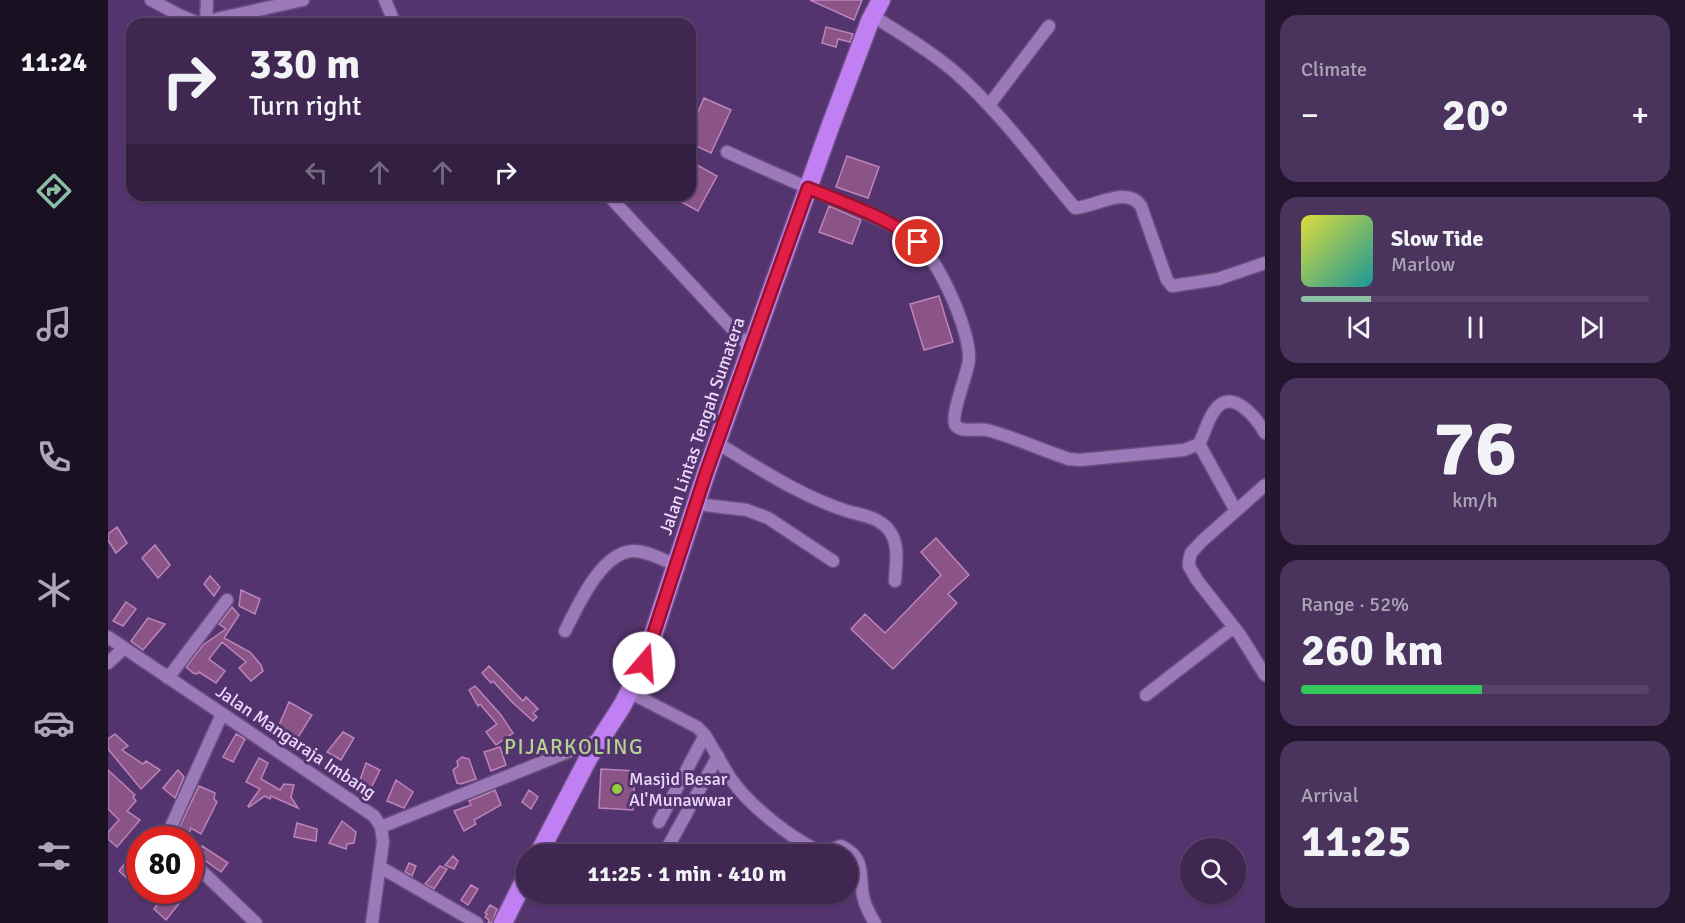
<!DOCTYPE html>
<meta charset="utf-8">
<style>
body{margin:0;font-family:Signika,sans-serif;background:#4a335c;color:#f1f3f6;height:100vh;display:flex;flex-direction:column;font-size:22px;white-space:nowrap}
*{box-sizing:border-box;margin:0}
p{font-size:20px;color:#ada5b8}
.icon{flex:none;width:33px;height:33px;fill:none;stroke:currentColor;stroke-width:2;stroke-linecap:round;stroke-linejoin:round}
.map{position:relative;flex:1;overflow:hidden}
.details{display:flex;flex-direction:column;gap:15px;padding:15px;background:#23152d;width:420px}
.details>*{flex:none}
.top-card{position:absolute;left:18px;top:18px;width:570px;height:183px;border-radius:18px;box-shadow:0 2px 4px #0004,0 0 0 2px #584469;background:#3f2752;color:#f1f3f6;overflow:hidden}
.buttons{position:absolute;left:1072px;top:838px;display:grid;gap:12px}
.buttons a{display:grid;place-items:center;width:66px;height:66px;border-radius:50%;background:#3f2752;box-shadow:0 2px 4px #0004,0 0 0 2px #584469;font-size:30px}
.speed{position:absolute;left:18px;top:826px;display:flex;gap:12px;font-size:30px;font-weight:700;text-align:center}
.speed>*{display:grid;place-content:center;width:78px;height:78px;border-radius:50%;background:#3f2752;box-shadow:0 2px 4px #0004,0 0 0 2px #584469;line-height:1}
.speed .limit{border:9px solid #d22;background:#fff;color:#111}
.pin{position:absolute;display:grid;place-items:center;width:51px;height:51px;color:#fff;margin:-26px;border:3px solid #fff;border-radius:50%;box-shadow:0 2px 6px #0007}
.me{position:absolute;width:66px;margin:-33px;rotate:18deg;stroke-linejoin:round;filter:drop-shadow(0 0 4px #0008)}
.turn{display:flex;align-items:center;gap:21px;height:126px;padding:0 24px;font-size:27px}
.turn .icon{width:78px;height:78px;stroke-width:2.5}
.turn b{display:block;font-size:42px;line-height:51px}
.lanes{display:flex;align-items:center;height:57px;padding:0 24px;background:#0003;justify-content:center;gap:30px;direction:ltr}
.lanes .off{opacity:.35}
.big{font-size:45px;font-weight:700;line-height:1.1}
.details .tile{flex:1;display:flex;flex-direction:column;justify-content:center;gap:9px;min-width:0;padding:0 21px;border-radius:18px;background:#4a335c}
.details .dial{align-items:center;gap:0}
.dial b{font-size:78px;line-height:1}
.song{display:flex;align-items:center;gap:18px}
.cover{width:72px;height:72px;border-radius:9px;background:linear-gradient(135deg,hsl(60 70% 55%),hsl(180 70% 35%))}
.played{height:6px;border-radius:3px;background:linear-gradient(90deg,#8abfa5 20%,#584469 20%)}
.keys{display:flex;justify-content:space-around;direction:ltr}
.heat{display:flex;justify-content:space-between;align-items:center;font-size:33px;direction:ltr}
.charge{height:9px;border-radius:4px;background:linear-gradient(90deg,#34c759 52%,#584469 0)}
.trip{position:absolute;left:408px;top:844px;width:342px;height:60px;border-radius:30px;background:#3f2752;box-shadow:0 2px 4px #0004,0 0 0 2px #584469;font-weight:700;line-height:60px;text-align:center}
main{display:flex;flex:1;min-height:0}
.tabs{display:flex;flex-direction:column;width:108px;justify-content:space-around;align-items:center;background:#191021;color:#ada5b8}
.tabs .icon{width:42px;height:42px}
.tabs .selected{color:#8abfa5}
.tabs b{font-size:27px;color:#f1f3f6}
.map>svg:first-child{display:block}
</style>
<main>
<nav class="tabs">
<b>11:24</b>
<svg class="icon selected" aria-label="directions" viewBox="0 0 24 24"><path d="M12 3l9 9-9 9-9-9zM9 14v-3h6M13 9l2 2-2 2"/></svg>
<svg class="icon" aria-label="music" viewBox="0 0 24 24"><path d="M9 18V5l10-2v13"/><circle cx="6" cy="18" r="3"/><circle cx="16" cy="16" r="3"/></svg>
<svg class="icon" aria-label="phone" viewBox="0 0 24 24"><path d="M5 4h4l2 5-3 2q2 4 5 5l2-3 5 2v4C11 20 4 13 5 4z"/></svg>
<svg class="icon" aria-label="climate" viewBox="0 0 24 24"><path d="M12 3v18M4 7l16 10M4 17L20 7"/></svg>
<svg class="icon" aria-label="car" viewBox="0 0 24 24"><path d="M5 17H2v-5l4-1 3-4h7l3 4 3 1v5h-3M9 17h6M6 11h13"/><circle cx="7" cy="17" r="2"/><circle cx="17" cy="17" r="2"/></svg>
<svg class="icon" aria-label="filters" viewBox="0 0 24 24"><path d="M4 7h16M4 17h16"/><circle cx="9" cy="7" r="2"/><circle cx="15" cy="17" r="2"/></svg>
</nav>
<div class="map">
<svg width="1157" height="923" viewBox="0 0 1157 923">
<rect width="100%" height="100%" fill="#54346e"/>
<!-- building -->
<path fill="#8a5487" stroke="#bd84ba" stroke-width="1.5" d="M702,0H754L746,20Z
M718,27L745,34L742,42L730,39L728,47L714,43Z
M596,98L623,110L603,153L582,143V130Z
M739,156L771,167L760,198L728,187Z
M582,161L609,176L590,211L561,195H582Z
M721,206L753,220L744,244L711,232Z
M831,296L845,342L816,350L802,304Z
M9,527L19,543L8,553L0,540V534Z
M828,538L861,575L840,594L849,603L785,669L743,629L757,614L777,633L833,575L813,552Z
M47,545L62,565L50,578L34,558Z
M102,576L112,587L106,596L96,584Z
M133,590L152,599L147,614L131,606Z
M18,602L28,609L15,626L5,621Z
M124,607L131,615L116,638L142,652L153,665L155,671L143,681L131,668L138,662L114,642L101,659L117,671L108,683L91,672L89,674L85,673L78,667L95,645L118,629L111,624Z
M40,618L57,624L35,650L23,641Z
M381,666L415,701L418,697L430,709L425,713L429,717L425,721L404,702L385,681L383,683L374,673Z
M367,686L393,715L405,733L388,745L378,732L389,724L372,704L370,706L361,690Z
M181,702L204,715L189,739L171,725Z
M235,732L246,738L233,760L219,752Z
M7,734L20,746L14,750L35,764L38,761L52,770L33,789L0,749V739Z
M128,734L137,739L125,762L115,757Z
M392,747L398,765L383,771L376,752Z
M354,757L361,759L368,779L353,784L349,783L345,770L350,766L349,761Z
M151,758L160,763L153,779L172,790L176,784L186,785L183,797L190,808L163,796L162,799L157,796L141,807L140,806L152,789L138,782Z
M258,763L272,770L263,788L252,780Z
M493,769L527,771L525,810L491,808Z
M0,770L27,795L25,797L28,801L19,811L32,820L9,847L0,839V832L11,820L0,809Z
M70,770L76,777L67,798L55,788Z
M288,780L305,792L296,808L279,801Z
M91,786L107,793L106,799L109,802L93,834L83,828L79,840H72L70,830Z
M387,790L393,805L366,820L368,824L356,831L346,811L363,805L361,801Z
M421,790L430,797L423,809L414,802Z
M234,821L248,832L246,843L239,844L238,849L221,843Z
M189,823L209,829L208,841L186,837Z
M32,844V890L11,871Z
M94,846L120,863L113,872L88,854Z
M345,856L350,861L346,869L337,865Z
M301,863L308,866L304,876L297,872Z
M332,866L339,869L326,889L317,884Z
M82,872L90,879L82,889Z
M363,885L370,889L360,905L353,900Z
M59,891H81L58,920L46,909Z
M382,905L389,909L384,923H380L381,920L377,917L379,914L377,913Z"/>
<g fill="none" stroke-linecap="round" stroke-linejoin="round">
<!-- minor casing -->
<g stroke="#6c4f81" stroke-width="15">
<path id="minor" d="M43,0L71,15L90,23L195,0
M277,0L287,24
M765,16C793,34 823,51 848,73C894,114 928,162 967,208C987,207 1019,185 1033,206L1059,280L1064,286L1110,279L1157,263
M98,24L99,0
M881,105L941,26
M619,152C656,169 694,185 732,202C755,212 780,221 802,235C827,251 863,330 861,360C860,373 841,417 848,426C855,433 870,428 879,430C906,437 933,450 961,459L972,460L1076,450L1091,444C1097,433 1099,420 1107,410C1124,386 1149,419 1157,433
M500,195L643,349
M609,443C651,468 692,496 739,511C753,515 770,517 780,529C792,543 788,563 787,581
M1091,444L1128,511
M1157,485L1094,541L1083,553L1081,561V566L1089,580L1132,635L1157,675
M588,504L639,510L660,518L725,561
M457,631C470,606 492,554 524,551C538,550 555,560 568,565
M0,637L266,816L273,827L275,842L264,923
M0,663L16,648
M60,678L119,600
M521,692L589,727L597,735L551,822
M1038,695L1126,627
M597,735C606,750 614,765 623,779C641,805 681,837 709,850L716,852L733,846C758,858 751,874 755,896C757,906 762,915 767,923
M273,827L492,739
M63,840L62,829L114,714
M562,843L610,756
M82,860L148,923
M272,867L369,923"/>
</g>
<!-- highway casing -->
<g stroke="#6c4f81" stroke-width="21">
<path id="highway" d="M430,855L481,757L514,706L536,663L598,473L722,127L762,21L773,0
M395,923L418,877"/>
</g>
<!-- minor -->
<use href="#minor" stroke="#9c79b9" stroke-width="12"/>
<!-- highway -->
<use href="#highway" stroke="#c080f3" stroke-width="18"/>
</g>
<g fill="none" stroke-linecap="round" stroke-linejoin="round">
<!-- route casing -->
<g stroke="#92132f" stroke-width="15">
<path id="route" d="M536,663L598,473L700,188C731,201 786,220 810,242"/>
</g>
<!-- route -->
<use href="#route" stroke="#e11d48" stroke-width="10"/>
</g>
<!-- markers -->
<circle fill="#94cc3c" stroke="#54346e" stroke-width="2" cx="509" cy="789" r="6"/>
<g text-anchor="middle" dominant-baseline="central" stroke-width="6" stroke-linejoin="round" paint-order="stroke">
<!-- street labels -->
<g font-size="18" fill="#ebd9fc" stroke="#54346e">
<text transform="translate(594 426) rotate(-71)">Jalan Lintas Tengah Sumatera</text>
<text transform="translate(188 742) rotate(34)">Jalan Mangaraja Imbang</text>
</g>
<!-- poi labels -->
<g font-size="18" fill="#ebd9fc" stroke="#54346e" text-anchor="start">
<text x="521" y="779">Masjid Besar<tspan x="521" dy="21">Al'Munawwar</tspan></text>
</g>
<!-- quarter labels -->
<g font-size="21" letter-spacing="1.5" fill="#b4d58e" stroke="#54346e">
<text x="466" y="747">PIJARKOLING</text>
</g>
</g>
</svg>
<div class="buttons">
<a><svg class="icon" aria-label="search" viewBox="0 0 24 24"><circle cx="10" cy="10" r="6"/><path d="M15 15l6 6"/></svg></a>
</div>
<div class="speed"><div class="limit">80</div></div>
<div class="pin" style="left:810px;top:242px;background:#d93025"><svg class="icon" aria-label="arrive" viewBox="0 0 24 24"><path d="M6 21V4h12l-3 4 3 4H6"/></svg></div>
<svg class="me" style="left:536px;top:663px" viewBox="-20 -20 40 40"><circle r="19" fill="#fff"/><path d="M0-13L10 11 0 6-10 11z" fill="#e11d48"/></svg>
<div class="trip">11:25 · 1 min · 410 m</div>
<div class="top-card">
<div class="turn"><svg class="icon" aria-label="right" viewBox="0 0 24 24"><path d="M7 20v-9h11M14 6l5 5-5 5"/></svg><div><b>330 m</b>Turn right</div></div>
<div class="lanes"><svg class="icon off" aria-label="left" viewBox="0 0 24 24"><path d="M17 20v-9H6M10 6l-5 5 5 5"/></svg><svg class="icon off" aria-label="ahead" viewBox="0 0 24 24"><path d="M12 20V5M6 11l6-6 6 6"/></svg><svg class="icon off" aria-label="ahead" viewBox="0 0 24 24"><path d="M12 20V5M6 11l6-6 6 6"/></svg><svg class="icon" aria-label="right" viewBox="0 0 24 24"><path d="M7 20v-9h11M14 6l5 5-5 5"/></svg></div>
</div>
</div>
<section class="details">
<div class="tile"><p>Climate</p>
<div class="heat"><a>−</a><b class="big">20°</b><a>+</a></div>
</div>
<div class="tile">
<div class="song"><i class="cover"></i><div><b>Slow Tide</b><p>Marlow</p></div></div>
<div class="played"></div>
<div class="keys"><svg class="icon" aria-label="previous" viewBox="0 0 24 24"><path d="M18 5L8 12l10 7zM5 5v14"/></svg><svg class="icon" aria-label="pause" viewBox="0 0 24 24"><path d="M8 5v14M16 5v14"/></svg><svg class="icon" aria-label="next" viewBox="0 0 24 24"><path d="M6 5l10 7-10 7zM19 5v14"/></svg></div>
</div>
<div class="tile dial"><b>76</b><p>km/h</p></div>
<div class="tile"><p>Range · 52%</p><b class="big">260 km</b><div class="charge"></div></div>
<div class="tile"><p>Arrival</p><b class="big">11:25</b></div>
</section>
</main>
